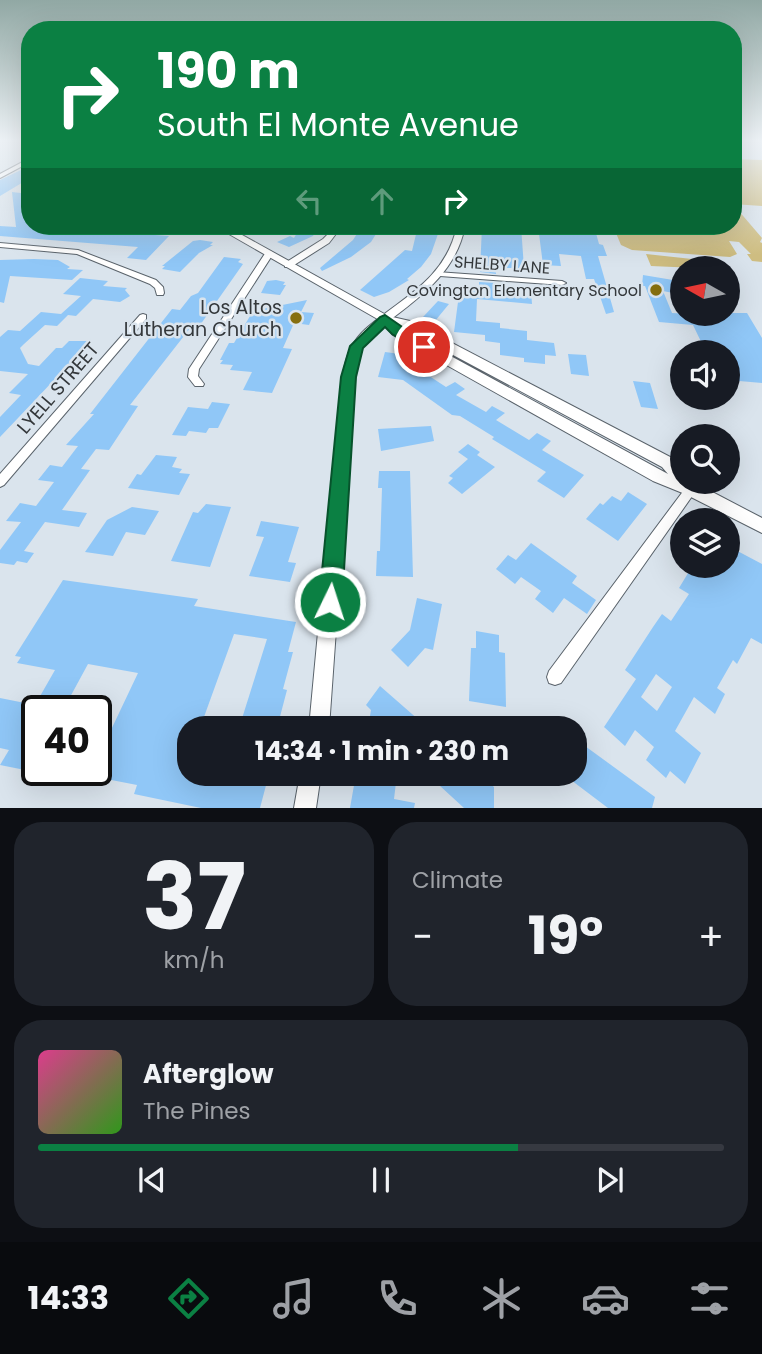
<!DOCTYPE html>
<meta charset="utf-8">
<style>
body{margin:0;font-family:Poppins,sans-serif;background:#20242c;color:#f1f3f6;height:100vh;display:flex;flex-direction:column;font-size:26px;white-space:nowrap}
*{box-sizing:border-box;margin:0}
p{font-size:23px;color:#9ea1a6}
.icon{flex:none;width:38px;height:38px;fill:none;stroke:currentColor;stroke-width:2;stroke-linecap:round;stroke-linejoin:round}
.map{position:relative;height:808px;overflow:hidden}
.sheet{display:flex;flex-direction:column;gap:14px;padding:14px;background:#0d0f14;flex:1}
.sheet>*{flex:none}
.banner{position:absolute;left:21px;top:21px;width:721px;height:214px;border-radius:28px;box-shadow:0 7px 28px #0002;background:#0b8043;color:#fff;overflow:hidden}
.needle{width:46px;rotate:279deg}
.fabs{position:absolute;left:670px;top:256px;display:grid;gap:14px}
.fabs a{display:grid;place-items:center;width:70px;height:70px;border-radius:50%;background:#171b24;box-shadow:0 7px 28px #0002;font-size:35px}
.speed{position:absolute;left:21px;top:695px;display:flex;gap:14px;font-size:35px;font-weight:700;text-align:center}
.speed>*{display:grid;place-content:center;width:91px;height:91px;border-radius:50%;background:#171b24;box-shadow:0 7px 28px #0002;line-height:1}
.speed .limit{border:4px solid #111;border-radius:10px;background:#fff;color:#111}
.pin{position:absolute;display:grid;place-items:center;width:60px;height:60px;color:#fff;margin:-30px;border:4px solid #fff;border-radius:50%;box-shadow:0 2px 7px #0007}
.me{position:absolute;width:77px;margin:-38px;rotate:4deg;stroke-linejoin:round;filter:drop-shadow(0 0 5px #0008)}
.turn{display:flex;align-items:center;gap:24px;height:147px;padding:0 21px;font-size:32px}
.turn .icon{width:91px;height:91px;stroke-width:2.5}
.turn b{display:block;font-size:49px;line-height:60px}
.lanes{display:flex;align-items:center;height:66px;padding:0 21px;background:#0003;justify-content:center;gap:35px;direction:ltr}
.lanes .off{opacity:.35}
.big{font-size:52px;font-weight:700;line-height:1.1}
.sheet .card{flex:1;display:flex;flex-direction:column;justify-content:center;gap:10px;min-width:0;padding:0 24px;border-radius:28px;background:#20242c}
.sheet .dial{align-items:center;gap:0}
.dial b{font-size:91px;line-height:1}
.song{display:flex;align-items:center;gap:21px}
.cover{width:84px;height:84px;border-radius:10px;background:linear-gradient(135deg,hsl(330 70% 55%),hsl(110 70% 35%))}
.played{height:7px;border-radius:4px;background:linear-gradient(90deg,#0b8043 70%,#363941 70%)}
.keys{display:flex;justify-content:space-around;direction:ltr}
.heat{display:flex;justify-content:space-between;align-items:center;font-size:38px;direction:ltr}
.sheet .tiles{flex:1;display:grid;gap:14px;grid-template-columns:1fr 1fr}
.card:last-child{grid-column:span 2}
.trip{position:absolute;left:177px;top:716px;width:410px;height:70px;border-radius:28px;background:#171b24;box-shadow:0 7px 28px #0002;font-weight:700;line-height:70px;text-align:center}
.dock{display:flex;height:112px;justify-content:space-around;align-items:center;background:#090b0e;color:#9ea1a6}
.dock .icon{width:49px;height:49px}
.dock .active{color:#0b8043}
.dock b{font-size:32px;color:#f1f3f6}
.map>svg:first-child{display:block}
</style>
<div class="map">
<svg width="762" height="808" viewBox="0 0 762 808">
<rect width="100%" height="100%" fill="#dae4ed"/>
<!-- green -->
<path fill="#cebd81" d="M733,159L762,160V206L733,204Z
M733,209L738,210L762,238L760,242L762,243V262L752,261L747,254H751L739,242L729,241L737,254L730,257L632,250L621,245L613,226H733Z
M646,254L692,259L697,268L651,266Z"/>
<!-- building -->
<path fill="#90c7f7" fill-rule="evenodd" d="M21,170L30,171V178L0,196V180Z
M12,192L30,194V226L114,231L120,226H135L127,233L169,236L146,260L127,258L138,247L0,236V226L16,227Z
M301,226H318L313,236L289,247L277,242L290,236L294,238Z
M362,226H381L371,242L351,257L322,271L320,268L353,240Z
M418,226H439V231L431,254L421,267L407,279L409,280L389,292L374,297L360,290L405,250L412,251Z
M482,226H521L524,268H496V274L480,272Z
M538,226H594L599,244L603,245L607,256H598L614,312L606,314L594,279H586L581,256L559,254L561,266L543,265Z
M200,240L213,242L210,245H213L199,253L180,272L162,269L165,266H162L193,241Z
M224,257L241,259L238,262L243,264L198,328L191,327L130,405L138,406L109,450L96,449L81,469L90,470L62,510L87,513L79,527L45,522L24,551L34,553L27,563L17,561L14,565L0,563V550L21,522L6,521L20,503L36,506L54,482L38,480L50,465L62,467L78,446L66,445L94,414H90L172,309L180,310L191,296L198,293Z
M34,259L58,260L70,267L67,269L83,270L72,280L10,276L4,303L0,302V260Z
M643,275L673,280V293L663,291L672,313L729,316L727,313H747L762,338V383L728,380V352H706L693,325L659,322L645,286H642Z
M80,278L108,281L103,286L127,288L125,290L130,296L120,302L93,299L76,316L68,315L57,326L45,325L24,344L20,348L28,364L39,366L56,348H62L69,341H91L0,437V417L21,395L9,393L28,374L0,371V337L8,330L20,331L41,312L61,314L81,296L63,294Z
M276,280L285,282L283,285H286L280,295L261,293L267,281Z
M479,282L496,283V288L531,291L532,304L477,299L476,321L500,323V328L527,331V340L554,343L556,356L545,355V364L524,362V358L500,355V343L485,341V335L454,332L460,287L479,286Z
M307,300L301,312L314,313L309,325L294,323L283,348L292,349L272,393L243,390L252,372L230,370L233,365L220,364L223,360H220L229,343H234L253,311Z
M438,301L449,304L435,321L423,317Z
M385,352L408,355L426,366L420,370L446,387L455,382L465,389L456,395L486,412L492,406L505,413L496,420L529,440L537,433L551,441L542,450L584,475L564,498L537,481L546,472L492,439L494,437L460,416L452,415L403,380L378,377Z
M568,354L586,355L589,376L571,374Z
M633,381L650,383L658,409L641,407Z
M212,402L230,404L218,428H209L206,433L189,431L186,436L172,435L188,407L208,409Z
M431,426L434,441L381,451L378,429Z
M468,444L480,452L477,455L495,467L462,494L448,483L453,478L449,476L468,459L458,452Z
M156,455L177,457L172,467L182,469L179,473L190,474L179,495L128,488L137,474L141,475Z
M379,471H410L413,577L376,576L377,551H380L382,488H378Z
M628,492L647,504L618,541L586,519L600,503L603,505L612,496L621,501Z
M206,504L231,507L210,567L171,561L193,512L198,513Z
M132,507L159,511L145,535L126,532L113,556L85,552L107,520Z
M261,521L299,527L288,562L296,563L290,582L249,576L264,537L256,536Z
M531,543L577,576L572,583L596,600L587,614L564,598L553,613L535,599L541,591L521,577L515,584L496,569L508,555L516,560Z
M728,546L762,564V644L751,638L737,664L733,660L717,688L725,694L715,714L694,697L675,731L701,753L685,784L670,771L666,778L646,760L654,747L635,730L625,746L604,727L636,679L625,670L653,627L662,614L671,621L689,594L679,588L693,565H728ZM656,674L672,687L657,711L641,697Z
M63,580L198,599L194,606L296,622L288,652H293L283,689L287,690L277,728H239L267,639L234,634L200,728H189V774H269L260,808H201L134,794L137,785L96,777V750L101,751L138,673L88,664L63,710H37V765H34L30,771L0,765L9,750L0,748V698L35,705L55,670L17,663L21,657L15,656Z
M417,598L442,604L433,650L425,648L408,667L391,650L410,630Z
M476,631L499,635V652L505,653L506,707L469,701L471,648H476Z
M380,686L428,728H368L371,710L366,705Z
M574,738L655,797L652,808H608L563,774H574Z
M356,774H397L394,799L415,803L414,808H350Z
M427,774H479L494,787V808H464Z"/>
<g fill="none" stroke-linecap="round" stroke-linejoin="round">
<!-- minor casing -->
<g stroke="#5a636b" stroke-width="2">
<path id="minor" d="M30,158V162L0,178V174Z
M336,226H342L329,243L291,267H285V263L323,239Z
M0,243L78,250L156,280L163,287L164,293L163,295H157L155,288L150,284L77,254L0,247Z
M266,252L273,254L199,369L198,376L204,384L203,386H195L188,377L189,369Z
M437,272L562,281L566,283L562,285L440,276H437Z
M143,314L146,315V319L4,485L0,487V474L140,315Z
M691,484L695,486L697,489L695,492L561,683L555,685L549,683L547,677L549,671L687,486Z"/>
</g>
<!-- tertiary casing -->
<g stroke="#5a636b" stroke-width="2">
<path id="tertiary" d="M457,226H465C457,268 427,292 394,317C383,325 370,334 362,346C357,355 356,367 354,377L329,728H309L342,377C345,367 346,355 352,346C360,331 374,322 387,312C420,288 448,268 457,226Z
M300,774H321L316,808H294Z"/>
</g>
<!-- secondary casing -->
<g stroke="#5a636b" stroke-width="2">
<path id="secondary" d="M215,226H226L388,316L410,321L674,459L682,469V481L697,484L762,518V533L685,494L653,481L393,335L381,321ZM397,325L662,467L668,474L401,329Z"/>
</g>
<!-- minor -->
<use href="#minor" fill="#fff" fill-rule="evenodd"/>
<!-- tertiary -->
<use href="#tertiary" fill="#fff" fill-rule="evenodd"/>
<!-- secondary -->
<use href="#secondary" fill="#fff" fill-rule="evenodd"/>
</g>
<!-- sky -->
<linearGradient id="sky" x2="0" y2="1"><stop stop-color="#91a8a4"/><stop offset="0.55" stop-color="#eef3f7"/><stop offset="1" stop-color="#eef3f7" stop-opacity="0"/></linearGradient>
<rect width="762" height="255" fill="url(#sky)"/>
<!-- route -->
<path fill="#0b8043" stroke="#07532c" stroke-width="2" d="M385,315L431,347L424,351L419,350L392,334L385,327L363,348L356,377L342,602L338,610L330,613L323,610L319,602L341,377L350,346L380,317Z"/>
<!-- markers -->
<g fill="#866f0f" stroke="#dae4ed" stroke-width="2.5">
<circle cx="656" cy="290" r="7"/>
<circle cx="296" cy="318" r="7"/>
</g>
<g text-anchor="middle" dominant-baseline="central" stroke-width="5" stroke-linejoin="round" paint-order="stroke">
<!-- far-street labels -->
<g font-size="16" fill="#34383b" stroke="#dae4ed">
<text transform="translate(502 265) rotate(4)">SHELBY LANE</text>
</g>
<!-- far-poi labels -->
<g font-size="16" fill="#34383b" stroke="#dae4ed" text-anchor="end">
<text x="642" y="290">Covington Elementary School</text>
</g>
<!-- poi labels -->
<g font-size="19" fill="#34383b" stroke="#dae4ed" text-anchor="end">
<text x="282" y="307">Los Altos<tspan x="282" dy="22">Lutheran Church</tspan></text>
</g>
<!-- street labels -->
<g font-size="19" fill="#34383b" stroke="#dae4ed">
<text transform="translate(58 388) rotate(-49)">LYELL STREET</text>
</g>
</g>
</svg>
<div class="fabs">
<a><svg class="needle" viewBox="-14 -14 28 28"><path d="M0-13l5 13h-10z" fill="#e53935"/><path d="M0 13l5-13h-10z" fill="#9ea1a6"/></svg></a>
<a><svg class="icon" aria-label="sound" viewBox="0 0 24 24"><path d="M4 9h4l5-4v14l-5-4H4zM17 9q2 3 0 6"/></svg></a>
<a><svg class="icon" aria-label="search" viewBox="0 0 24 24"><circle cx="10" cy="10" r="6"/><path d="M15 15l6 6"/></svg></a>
<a><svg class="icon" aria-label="layers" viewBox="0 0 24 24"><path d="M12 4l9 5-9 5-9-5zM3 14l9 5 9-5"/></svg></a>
</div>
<div class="speed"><div class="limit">40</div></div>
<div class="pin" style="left:424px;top:347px;background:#d93025"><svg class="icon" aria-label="arrive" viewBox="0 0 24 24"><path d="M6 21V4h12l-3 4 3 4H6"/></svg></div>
<svg class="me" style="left:330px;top:602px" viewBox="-20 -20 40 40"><circle r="17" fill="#0b8043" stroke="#fff" stroke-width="3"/><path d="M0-11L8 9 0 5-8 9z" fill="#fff"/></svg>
<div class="trip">14:34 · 1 min · 230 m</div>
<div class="banner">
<div class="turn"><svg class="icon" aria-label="right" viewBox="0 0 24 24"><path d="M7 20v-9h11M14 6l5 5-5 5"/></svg><div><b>190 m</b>South El Monte Avenue</div></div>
<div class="lanes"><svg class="icon off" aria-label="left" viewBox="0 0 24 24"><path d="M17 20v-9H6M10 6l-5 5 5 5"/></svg><svg class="icon off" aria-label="ahead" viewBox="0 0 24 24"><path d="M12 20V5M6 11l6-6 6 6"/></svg><svg class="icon" aria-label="right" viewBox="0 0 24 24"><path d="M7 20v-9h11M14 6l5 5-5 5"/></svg></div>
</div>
</div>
<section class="sheet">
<div class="tiles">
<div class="card dial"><b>37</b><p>km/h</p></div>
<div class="card"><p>Climate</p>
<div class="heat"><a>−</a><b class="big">19°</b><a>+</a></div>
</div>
<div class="card">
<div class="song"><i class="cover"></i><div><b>Afterglow</b><p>The Pines</p></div></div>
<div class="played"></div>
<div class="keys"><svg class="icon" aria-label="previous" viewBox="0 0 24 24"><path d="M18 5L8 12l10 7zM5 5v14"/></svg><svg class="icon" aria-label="pause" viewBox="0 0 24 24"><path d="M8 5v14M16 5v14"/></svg><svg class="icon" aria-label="next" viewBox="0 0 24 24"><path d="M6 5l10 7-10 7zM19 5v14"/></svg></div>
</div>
</div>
</section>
<nav class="dock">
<b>14:33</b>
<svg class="icon active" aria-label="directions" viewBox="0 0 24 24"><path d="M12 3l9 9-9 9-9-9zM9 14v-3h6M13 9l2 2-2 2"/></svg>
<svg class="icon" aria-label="music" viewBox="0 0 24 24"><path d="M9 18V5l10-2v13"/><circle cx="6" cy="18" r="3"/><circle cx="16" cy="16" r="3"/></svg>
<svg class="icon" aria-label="phone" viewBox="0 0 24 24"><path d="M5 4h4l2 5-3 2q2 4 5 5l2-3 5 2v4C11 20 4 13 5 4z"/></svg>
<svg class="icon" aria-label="climate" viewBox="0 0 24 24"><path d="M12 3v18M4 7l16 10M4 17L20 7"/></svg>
<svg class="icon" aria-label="car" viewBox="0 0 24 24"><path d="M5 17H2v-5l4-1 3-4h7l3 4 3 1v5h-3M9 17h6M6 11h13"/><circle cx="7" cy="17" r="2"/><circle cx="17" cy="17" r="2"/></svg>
<svg class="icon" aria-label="filters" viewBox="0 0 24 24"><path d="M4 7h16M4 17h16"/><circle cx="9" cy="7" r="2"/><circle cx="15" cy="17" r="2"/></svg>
</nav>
